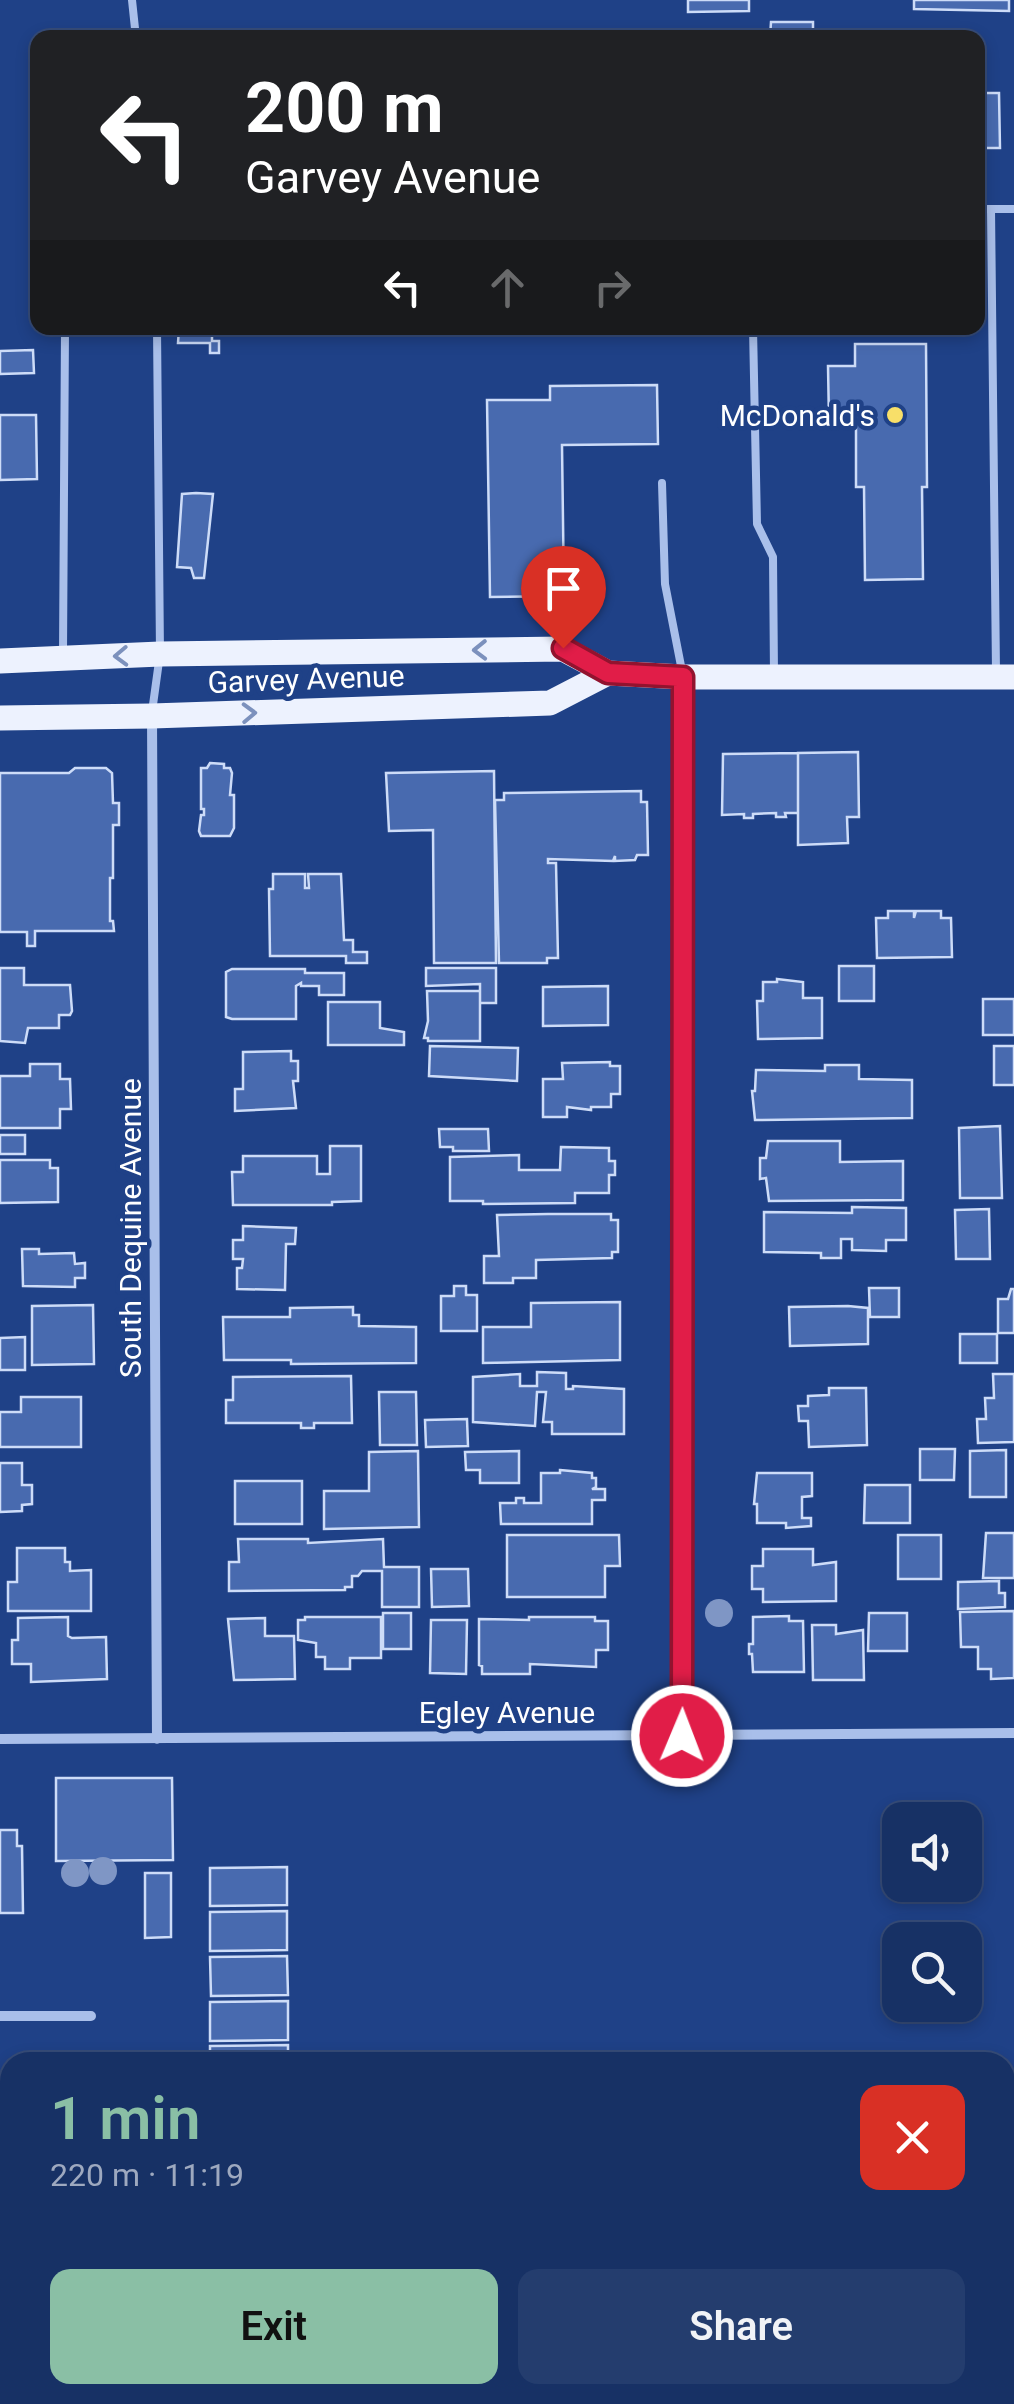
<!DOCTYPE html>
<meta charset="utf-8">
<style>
body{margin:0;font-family:Roboto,sans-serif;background:#243d6e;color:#f1f3f6;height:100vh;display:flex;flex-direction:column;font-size:38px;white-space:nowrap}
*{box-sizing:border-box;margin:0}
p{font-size:32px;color:#9ea9bf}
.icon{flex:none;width:55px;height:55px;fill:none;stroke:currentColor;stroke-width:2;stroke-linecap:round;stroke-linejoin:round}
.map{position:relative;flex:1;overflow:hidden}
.side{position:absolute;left:0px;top:2052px;width:1015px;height:352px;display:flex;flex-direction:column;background:#173165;border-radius:30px 30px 0 0;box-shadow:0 5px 15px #0003,0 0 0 2px #364c79}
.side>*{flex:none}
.guide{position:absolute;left:30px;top:30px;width:955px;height:305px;border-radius:20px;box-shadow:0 5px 15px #0003,0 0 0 2px #364c79;background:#202124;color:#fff;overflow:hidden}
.buttons{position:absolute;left:882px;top:1802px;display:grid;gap:20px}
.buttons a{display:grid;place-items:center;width:100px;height:100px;border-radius:20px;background:#173165;box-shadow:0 5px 15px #0003,0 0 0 2px #364c79;font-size:50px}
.pin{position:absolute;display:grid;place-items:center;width:85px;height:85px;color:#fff;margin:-102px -42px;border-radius:50% 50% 50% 0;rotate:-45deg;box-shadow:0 0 10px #0007}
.pin .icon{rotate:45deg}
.me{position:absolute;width:110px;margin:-55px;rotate:1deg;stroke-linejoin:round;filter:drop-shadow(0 0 8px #0008)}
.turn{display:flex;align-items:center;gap:35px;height:210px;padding:0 50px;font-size:45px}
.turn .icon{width:130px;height:130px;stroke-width:2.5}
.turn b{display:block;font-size:70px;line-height:85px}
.lanes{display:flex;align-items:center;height:95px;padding:0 50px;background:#0003;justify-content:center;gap:50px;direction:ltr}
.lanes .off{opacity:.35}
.round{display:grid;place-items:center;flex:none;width:105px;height:105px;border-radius:20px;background:#243d6e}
.headline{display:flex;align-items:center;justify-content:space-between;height:170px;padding:0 50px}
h1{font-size:60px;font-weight:600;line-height:75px;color:#8abfa5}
.action{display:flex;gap:20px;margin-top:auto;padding:20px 50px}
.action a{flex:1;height:115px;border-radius:20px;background:#8abfa5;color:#111;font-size:40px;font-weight:600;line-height:115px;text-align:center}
.action a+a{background:#243d6e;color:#f1f3f6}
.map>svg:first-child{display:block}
.building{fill:#486aaf;stroke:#cddcf8;stroke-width:2.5}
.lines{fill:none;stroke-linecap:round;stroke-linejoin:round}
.service{stroke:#a9bfea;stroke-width:8}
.minor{stroke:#a9bfea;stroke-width:10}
.primary{stroke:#edf2fe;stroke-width:25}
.tree{fill:#7f96c5}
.oneway{stroke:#7c91bd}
.route-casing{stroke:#92132f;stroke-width:25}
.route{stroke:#e11d48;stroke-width:18}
.poi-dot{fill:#f8df69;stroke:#1f4187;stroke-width:4}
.labels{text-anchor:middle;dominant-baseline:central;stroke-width:9;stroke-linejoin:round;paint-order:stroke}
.poi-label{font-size:30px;fill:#fff;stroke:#1f4187;text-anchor:end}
.street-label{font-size:30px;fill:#fff;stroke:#1f4187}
</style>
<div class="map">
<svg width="1014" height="2404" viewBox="0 0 1014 2404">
<rect width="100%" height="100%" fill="#1f4187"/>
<!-- building -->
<path class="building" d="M688,0H749V11L688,12Z
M914,0H1009V11L914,9Z
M771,22H813V38H770Z
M978,93H999L1000,148H978Z
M179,328H212V341H219V353H210V343H178Z
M855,344H926L927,487H922L923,579L865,580L864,487H856V421H829L828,366H855Z
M33,350L34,373L0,374V351Z
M657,385L658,444L562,445L564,596L490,597L487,400H550V386Z
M0,415H36L37,479L0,480Z
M196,493L213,494L204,578H194L191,568L177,567L182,494Z
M858,752L859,817H847L848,843L798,845V753Z
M798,753V813H785L786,817H776V813L753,814V818H744V814L722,815L723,754Z
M210,763L224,764V768H230L232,773L230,795H234V828L230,836H201L199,831L201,815H204V809H201V768H207Z
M75,768H106L112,773L113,803H119V825H113V878H110V921H113L114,931H35V946H27V932H0V773H69Z
M494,771L496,963H434L433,830L389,831L386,773Z
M641,791V802H647L648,855H637L635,860L615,861V856L613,861L548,859V863H556L558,958H547V963H499L495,800H504V793Z
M273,874H305V888H309L308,874H341L344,940H353V952H367V963H346V956H270L269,889H273Z
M888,911H914V918L916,911H941V918H951L952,957L877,958L876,918H888Z
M839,966H874V1001H839Z
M0,968H24V985H70L72,1011L70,1015H59V1028H28L25,1043L0,1041Z
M426,968H496V1003H480V984L426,986Z
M232,969H305V973H344V995H319V986H301V983L296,986V1019H232L226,1017V972Z
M777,979L803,982V998H822V1038L758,1039L757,1001H763V982H777Z
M608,986V1025L543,1026V987Z
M427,991H480V1041H428V1038H424L428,1021Z
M983,999H1014V1035H983Z
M328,1002H380V1028L404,1032V1045H328Z
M430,1046L518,1048L517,1081L429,1076Z
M994,1046H1014V1085H994Z
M291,1051V1061H298V1081H293L296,1108L235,1111V1089H243V1052Z
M610,1062V1066H620V1094H611V1107H591V1110L567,1107V1117H543V1079H563L562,1063Z
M30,1064H60V1079H70L71,1109H60V1128H0V1076H30Z
M825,1065H859V1079L912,1080V1118L755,1120L752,1091H755L756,1070L825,1071Z
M1000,1126L1002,1198H960L959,1128Z
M439,1129H488L489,1151H453V1147H440Z
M0,1135H25V1154H0Z
M768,1141H840V1162L903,1161V1200L769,1201L766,1178L760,1179V1158H766Z
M330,1146H361V1201L332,1202V1205H233L232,1172H243V1156H317V1174H330Z
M561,1147L609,1148V1161H615V1175H609V1193H575V1203L483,1204V1201H450V1157L519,1155V1170H560Z
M0,1160H50V1168H58V1202L0,1203Z
M852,1207L906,1208V1240H886V1251L852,1250V1239H841V1258H821V1253L764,1252V1212L852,1213Z
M989,1209L990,1259H956L955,1210Z
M548,1214H611V1220H618V1252H612V1258L536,1260V1278H513V1283H484V1256H499L497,1215Z
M243,1226L296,1228L295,1244H286L285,1290L237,1289V1268H242L243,1259H233V1240H243Z
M22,1249H39V1254L74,1253L75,1264L85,1263V1278H75V1287L23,1286Z
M454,1286H466V1295H477V1331H441V1296H454Z
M869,1288H899V1317H870Z
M1011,1289H1014V1333H998V1299H1008Z
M620,1302V1360L483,1363V1327H531V1303Z
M93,1305L94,1364L32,1365V1306Z
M848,1306L868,1308V1344L790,1346L789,1307Z
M353,1307V1315H359V1326L416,1327V1363L291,1364V1360H224L223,1317H290V1308Z
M960,1334H997V1363H960Z
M25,1337V1370H0V1338Z
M537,1372L566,1373V1389H573V1386L624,1389V1434H552V1422H543L546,1392H537L535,1426L473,1422V1377L520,1374V1386H537Z
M993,1374H1014V1442L978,1443L977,1419H986L985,1398H994Z
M351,1376L352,1423H314V1428H301V1423H226V1400H233V1377Z
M829,1388H866L867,1445L809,1447L808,1421H799L798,1406H808V1396L829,1395Z
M379,1392H416L417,1445H380Z
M21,1397H81V1447H0V1412H21Z
M467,1419L468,1446L426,1447L425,1420Z
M920,1449H955L954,1480H920Z
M1006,1450V1497H970V1451Z
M418,1451L419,1527L324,1529V1491H369V1452Z
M519,1451V1483H480V1470H466L465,1452Z
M0,1463H22V1485H32V1504L22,1505V1511L0,1512Z
M560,1470L592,1473V1478H596V1487L592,1489H605V1500H592V1524H501L500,1503H516V1498H524V1503H541V1473H560Z
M757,1473H812V1496L802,1497V1518H811V1526L786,1528V1523H757V1504H754Z
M235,1481H302V1524H235Z
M865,1485H910V1523H864Z
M986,1533H1014V1578H983Z
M507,1535H619L620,1566H605V1597H507Z
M898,1535H941V1579H898Z
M238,1539H308V1543L383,1539L384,1567H419V1607H382V1571H362L358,1576H352V1587H345V1590L229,1591V1562H239Z
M17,1548H65V1562H70V1571L91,1570V1611H8V1582H17Z
M763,1549H813V1565L836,1562V1601L763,1602V1589H752V1566H763Z
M431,1569H468L469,1606L432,1607Z
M999,1581V1593H1005V1607L958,1609V1582Z
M1014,1611V1678L991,1679V1669H978V1647H961L960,1612Z
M383,1613H411V1649H383Z
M869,1613H907V1651H868Z
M789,1616V1621H803L804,1672H753L752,1654H749V1644H753V1617Z
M68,1617V1636L72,1638L106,1637L107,1679L31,1682V1664H12V1640H18V1618Z
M305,1617H381V1658H350V1669H325V1657H316V1643L298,1640V1620H305Z
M529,1617H595V1621H608V1650H596V1667L530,1664V1674H482V1666L479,1665V1619L529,1620Z
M265,1618V1636H294L295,1679L234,1680L228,1619Z
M431,1620H467L466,1674L430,1673Z
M812,1625H836V1634L863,1630L864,1680H813Z
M56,1778H172L173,1860L56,1861Z
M0,1830H17V1846H22L23,1913H0Z
M287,1867V1905L210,1906V1868Z
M145,1873H171V1937L145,1938Z
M287,1911V1950L210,1951V1912Z
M287,1956L288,1995L211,1996L210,1957Z
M288,2001V2040L210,2041V2002Z
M288,2045V2062H210V2046Z
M1,2084H10V2204H0Z
M0,2238H10V2276H0Z
M0,2288H10V2322H0Z
M58,2395H136V2404H58Z
M543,2395H755L746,2404H543Z"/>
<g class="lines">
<!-- service -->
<path class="service" d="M132,0L136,38
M978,209H991L996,672
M991,209H1014
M753,328L757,524L773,557L774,675
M662,483L665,584L682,671
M63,654L65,328
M152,712L160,654L157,328
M517,2395V2404"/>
<!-- minor -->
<path class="minor" d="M152,716L157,1739
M682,1736L683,677
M0,1739L1014,1733
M0,2016H91"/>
<!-- primary -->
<path class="primary" d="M0,661L160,654L563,649L608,673L550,703L152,716L0,718
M608,673L683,677H1014"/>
</g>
<!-- trees -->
<g class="tree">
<circle cx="719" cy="1613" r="14"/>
<circle cx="103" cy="1871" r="14"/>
<circle cx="75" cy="1873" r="14"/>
</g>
<!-- one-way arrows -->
<defs><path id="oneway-chevron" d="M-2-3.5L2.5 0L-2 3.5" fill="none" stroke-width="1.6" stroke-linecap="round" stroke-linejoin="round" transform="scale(2.5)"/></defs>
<g class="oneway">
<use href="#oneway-chevron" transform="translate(480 650) rotate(179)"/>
<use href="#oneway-chevron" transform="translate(121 656) rotate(178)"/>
<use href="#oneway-chevron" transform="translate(249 713) rotate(-2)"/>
</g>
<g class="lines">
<!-- route casing -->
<g class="route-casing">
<path id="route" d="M563,648L608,673L683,677L682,1736"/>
</g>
<!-- route -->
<use href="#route" class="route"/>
</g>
<!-- markers -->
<circle class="poi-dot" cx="895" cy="415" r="10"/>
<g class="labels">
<!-- poi labels -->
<g class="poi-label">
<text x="875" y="415">McDonald's</text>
</g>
<!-- street labels -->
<g class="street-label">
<text transform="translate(306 679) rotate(-2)">Garvey Avenue</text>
<text transform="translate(130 1228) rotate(-90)">South Dequine Avenue</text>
<text x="507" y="1712">Egley Avenue</text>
</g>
</g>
</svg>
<div class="buttons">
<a><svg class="icon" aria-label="sound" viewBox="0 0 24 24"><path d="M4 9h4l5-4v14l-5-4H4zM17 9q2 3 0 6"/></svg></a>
<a><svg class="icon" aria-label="search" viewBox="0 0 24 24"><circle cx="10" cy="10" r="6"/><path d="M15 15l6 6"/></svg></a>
</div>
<div class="pin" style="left:563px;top:648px;background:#d93025"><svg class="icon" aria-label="arrive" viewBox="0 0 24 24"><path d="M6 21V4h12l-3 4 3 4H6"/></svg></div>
<svg class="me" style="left:682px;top:1736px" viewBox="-20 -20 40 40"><circle r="17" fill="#e11d48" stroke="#fff" stroke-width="3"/><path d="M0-11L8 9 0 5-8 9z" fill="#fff"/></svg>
<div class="guide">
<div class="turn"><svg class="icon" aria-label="left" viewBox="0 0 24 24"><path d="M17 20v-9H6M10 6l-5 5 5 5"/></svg><div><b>200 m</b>Garvey Avenue</div></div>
<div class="lanes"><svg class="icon" aria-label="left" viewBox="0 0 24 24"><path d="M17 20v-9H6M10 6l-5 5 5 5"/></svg><svg class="icon off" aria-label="ahead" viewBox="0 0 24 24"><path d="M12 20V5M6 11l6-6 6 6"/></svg><svg class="icon off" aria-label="right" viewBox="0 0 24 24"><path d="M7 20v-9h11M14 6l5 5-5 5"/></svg></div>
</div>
<section class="side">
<div class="headline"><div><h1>1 min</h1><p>220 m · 11:19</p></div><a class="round" style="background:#d93025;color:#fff"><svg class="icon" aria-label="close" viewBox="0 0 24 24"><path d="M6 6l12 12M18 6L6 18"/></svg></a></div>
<div class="action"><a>Exit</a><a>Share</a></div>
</section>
</div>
